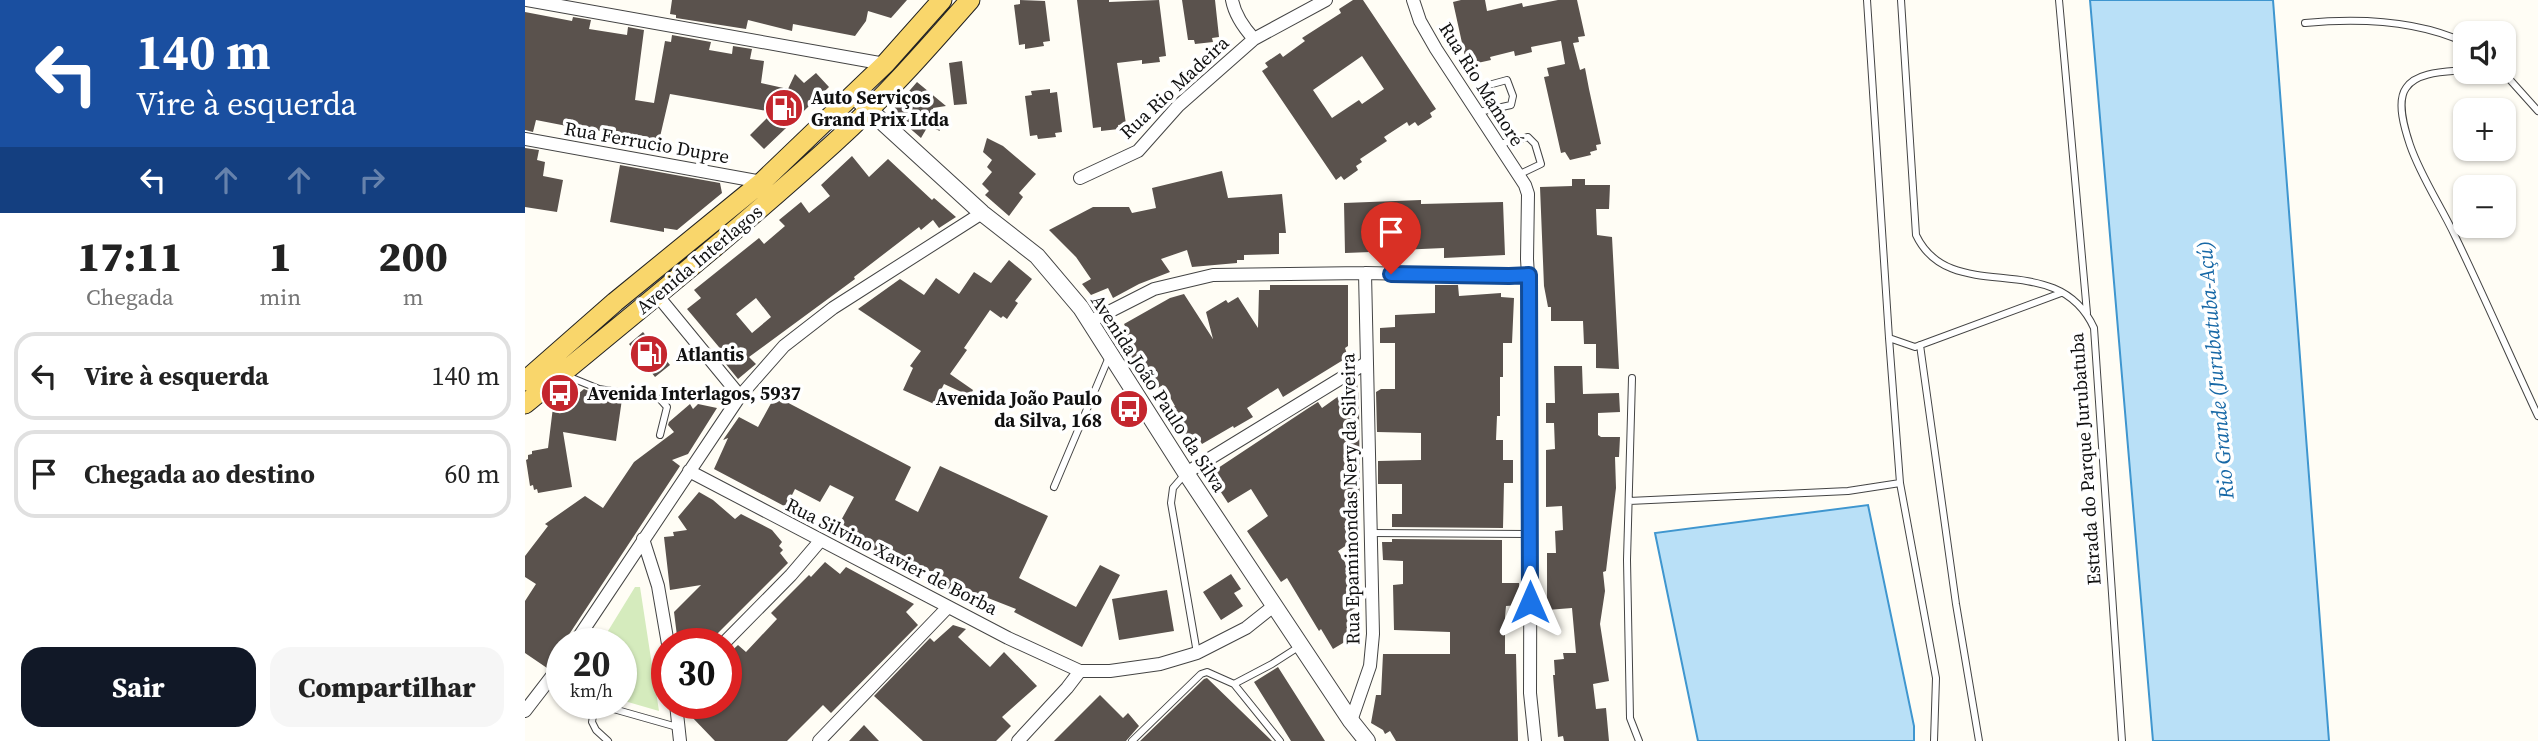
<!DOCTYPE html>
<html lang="pt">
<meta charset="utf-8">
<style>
body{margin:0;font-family:"Source Serif 4",serif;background:#f6f6f6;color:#222;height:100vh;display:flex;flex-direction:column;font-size:26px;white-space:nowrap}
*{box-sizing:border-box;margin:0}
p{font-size:23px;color:#767676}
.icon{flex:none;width:38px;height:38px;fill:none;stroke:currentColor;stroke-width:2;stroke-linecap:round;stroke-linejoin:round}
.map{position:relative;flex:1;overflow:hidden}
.details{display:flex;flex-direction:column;background:#fff;width:525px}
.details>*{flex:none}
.hud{background:#1a4fa0;color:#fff;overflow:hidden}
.fabs{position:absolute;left:1928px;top:21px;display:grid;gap:14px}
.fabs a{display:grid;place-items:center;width:63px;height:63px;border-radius:14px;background:#fff;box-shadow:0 2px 5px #0004;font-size:35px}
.speed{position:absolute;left:21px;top:628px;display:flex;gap:14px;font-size:35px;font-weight:700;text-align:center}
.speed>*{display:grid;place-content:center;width:91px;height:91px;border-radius:50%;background:#fff;box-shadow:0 2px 5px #0004;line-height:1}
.speed small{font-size:18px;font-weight:400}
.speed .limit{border:10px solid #d22;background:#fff;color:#111}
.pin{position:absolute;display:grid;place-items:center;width:60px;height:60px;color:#fff;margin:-72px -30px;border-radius:50% 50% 50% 0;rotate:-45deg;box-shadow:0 0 7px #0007}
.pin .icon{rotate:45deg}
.me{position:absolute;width:77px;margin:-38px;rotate:0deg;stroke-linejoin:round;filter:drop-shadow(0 0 5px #0008)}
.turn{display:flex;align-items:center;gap:24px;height:147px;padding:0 21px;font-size:32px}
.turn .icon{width:91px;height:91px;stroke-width:2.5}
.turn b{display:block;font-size:49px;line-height:60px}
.lanes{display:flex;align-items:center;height:66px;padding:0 21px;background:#0003;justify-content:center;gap:35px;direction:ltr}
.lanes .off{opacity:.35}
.eta{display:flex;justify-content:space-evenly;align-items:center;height:119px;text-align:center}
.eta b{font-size:42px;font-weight:800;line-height:49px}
.cta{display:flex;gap:14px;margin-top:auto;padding:14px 21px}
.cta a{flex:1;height:80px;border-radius:21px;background:#111827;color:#fff;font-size:28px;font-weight:800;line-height:80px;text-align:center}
.cta a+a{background:#f6f6f6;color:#222}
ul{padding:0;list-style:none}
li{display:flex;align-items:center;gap:21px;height:88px;margin:0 14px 10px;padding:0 7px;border:4px solid #e0e0e0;border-radius:21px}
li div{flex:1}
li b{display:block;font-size:26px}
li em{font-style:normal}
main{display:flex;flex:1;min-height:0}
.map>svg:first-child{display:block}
.green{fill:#d5ebbd}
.water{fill:#b9e0f7;stroke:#3f96cf;stroke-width:2}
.building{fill:#5a524d;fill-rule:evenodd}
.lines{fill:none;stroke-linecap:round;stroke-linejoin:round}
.service-casing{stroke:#444;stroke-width:8}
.minor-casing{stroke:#444;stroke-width:14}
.tertiary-casing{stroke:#444;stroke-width:18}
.primary-casing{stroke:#222;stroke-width:21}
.service{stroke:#fff;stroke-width:6}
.minor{stroke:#fff;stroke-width:12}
.tertiary{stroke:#fff;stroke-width:16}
.primary{stroke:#f9d66b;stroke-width:19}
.route-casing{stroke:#114b97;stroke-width:18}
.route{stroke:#1a73e8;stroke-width:12}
.labels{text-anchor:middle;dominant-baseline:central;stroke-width:7;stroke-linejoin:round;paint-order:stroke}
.street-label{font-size:19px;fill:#111;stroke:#fff}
.poi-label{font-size:19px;font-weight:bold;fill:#111;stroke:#fff;text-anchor:start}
.water-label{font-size:21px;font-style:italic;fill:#1768a6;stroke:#fff}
</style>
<main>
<section class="details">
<div class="hud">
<div class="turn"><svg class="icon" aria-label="left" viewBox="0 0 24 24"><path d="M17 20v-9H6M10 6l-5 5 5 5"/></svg><div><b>140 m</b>Vire à esquerda</div></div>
<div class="lanes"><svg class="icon" aria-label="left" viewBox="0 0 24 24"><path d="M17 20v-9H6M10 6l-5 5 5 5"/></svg><svg class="icon off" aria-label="ahead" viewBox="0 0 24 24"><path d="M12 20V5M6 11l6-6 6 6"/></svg><svg class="icon off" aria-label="ahead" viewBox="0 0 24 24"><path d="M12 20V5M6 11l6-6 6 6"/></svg><svg class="icon off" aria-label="right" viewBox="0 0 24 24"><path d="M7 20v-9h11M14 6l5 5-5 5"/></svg></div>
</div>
<div class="eta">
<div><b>17:11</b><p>Chegada</p></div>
<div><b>1</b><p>min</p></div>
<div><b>200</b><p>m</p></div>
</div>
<ul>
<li><svg class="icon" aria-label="left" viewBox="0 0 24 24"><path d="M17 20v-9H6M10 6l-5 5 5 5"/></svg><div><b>Vire à esquerda</b></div><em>140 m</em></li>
<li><svg class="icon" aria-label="arrive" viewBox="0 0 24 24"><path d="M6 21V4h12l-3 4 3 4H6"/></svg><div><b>Chegada ao destino</b></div><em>60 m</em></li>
</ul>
<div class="cta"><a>Sair</a><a>Compartilhar</a></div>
</section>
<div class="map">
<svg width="2013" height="741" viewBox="0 0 2013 741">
<rect width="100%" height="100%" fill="#fffdf5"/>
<!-- green -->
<path class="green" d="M110,587H115L134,711L96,700V644H75Z"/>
<!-- water -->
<path class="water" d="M1565,0H1748L1804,741H1628Z
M1343,505L1389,726V741H1173L1130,533Z"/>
<!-- building -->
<path class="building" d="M147,0H382L366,18L343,11L341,21L330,36L268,24L267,31L223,20L221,29L151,18V15L145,14Z
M495,0L520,1L525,41L518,42L519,46L500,49V44L494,45L489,5L495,4Z
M552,0H584V2L634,0L641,56L634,57L635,62L617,64V60L592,63L601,124L593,125L594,129L576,131V127L568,128Z
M657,0H690L694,37L687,38L688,42L670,44L669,40H663Z
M828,0H838L911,109L905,113L907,117L893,126L890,122L884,126L882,122L859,137L862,141L835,159L837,162L831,166L833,170L819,180L816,176L811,180L737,71L743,67L740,63L755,53L758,57L780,41L777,38L816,13L814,9ZM837,56L859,89L837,104L834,100L807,118L788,90Z
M936,0H960L962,11L997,3L998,7L1033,0H1052L1060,36L1053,37L1054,42L1048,43L1055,70L1060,68L1064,89L1076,144L1071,145L1072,150L1065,152L1066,155L1045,160L1040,152L1036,153L1019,77L1024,76L1022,68L1040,64L1036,41L1006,47L1007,52L990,56L989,51L965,57L966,60L948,64L947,60L941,61L928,2Z
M0,12L47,21L48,17L66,20L64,29L102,35L103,27L119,30L110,100L129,103L140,41L146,42L147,35L186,42L184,50L207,54L208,46L227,49L225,59L239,61L236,83L263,89L270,74L279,83L291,73L304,87L239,149L225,135L248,112L145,94L134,141L64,129L62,139L45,136L47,127L11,120L8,132L0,130Z
M437,61L442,104L429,105L424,63Z
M392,82L421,106L408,108L415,131L403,126L396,138L366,112Z
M525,89V93L532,92L537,132L530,133L531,137L513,139L512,135L505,136L500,96L507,95L506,91Z
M462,138L478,146L511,174L494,193L498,197L484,216L460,195L464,191L457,184L467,172L462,167L467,160L458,152Z
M0,148L14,150L12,160L20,162L18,176L38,180L32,212L0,207Z
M327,156L344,177L363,159L407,200L409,198L431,217L414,228L408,220L396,230L394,227L329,277L330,279L224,357L231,364L213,379L200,363L204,359L162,309L176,298L169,290L234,238L239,244L260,226L254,220L276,202L284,213L305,196L296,185ZM231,298L246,317L227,333L211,314Z
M95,165L195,183L197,193L152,230L139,228V232L85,222Z
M697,171L703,198L757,194L761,233H754V254L719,255V260H712V263L667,267L662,250L636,259L645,272L614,284L588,298L583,288L566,295L557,284L566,279L551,257L524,230L568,207H604L607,213L631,208L627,188Z
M1047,179H1060V185H1085L1084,209H1071L1072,235L1087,237L1094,369L1071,368V344H1059L1058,321H1026V307H1023L1019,286L1015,187L1047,186Z
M896,200V204L978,202L980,255L919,258V248L874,250L873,226L845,227L846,252L820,253L819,203Z
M484,260L507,279L490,301L493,303L482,319L478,316L476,318L465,310L439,348L442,350L425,374L448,390L445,396L419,384L409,404L378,390L388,368L385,366L396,351L333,309L375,279L399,295L411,278L434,294L449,272L466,283Z
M745,285H823V346L820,348L823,357L758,397L753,388L722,408L728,417L709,428L708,426L677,444L671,434L661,440L640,411L650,406L638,385L628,391L594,337L603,332L599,324L645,298L659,294L688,339L681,312L701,300L703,303L713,297L733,328L734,290H745Z
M910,285H933L934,296L976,293V297L989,298L987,343H978V377H975V416H972L971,440H978V460H988V483H979L978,528L867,527V514H877V484H853V461L896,460V433L852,432L851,392L856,389H870V343H855V328L870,327V315L910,313Z
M118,332L145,365L130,377L104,344Z
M1029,366H1057L1058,394L1094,393L1095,412L1073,413V435L1076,437H1095L1094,457H1090L1091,488L1081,571L1078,572L1080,591L1075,624L1084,681L1068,684L1071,709L1081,708L1084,741H1039L1038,736L1033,737L1028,675H1030L1029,660L1039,659L1038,653H1051L1047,608L1022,610V553H1031L1030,531L1038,530L1037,506L1021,507V450L1030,449L1029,423H1021V403H1030Z
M832,383L834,400L835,536L813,551L834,585V606L827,610L828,637L808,649L796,629L794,631L762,578L756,582L722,531L743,516L726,489L703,503L684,474L782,409L793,402L797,408Z
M59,389L73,395L97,399L91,441L38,432L47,487L13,493L12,489L9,490L8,485L5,486L1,460L3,459V455L7,454V451L23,448L29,399H32L35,414V409L41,410L42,403Z
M250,396L386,467L370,500L393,512L415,466L523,516L494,578L551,607L575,565L595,575L557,647L489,612L491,609L440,589L436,597L410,584L415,576L364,551L360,558L321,538L324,534L314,524L329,497L305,485L295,502L270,489L261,507L189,469L203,438L198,440L214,417L233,427Z
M165,404L168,409L173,404L192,408L163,454L147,460L155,466L22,668L0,653V601L11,584L0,577V556L23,526L20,524L60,496L78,508L109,462L149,432L143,425L144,422Z
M174,492L188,500L210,519L216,514L247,530L257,542L254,546L258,550L255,553L263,563L182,644H153L149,612L176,585L145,590L139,537L149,536L148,532L162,530L153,517Z
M867,539L977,540V583H994L995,605L981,606L980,617V654H991L993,741H871L865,731L860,734L858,730L846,723L851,695H856L858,654H925V632L869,630L868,585L878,584V561L858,560L857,542H867Z
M300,562L315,574L321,567L389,604L381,612L393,625L306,713L298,705L262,741H190L165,715L178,704H201V656L213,645L221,652L252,619L246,613L284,575L286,577Z
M706,574L716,589L709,593L718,606L696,620L678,592Z
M642,590L649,631L594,640L587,599Z
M428,625L441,629L433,637L465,667L479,652L512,686L477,717L486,726L471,741H398L349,696L405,638L409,642Z
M753,667L800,741H766L729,682Z
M682,678L747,741H615L679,679Z
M575,695L598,718L603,713L614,726L601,741H529Z
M339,725L354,741H324Z"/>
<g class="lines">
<!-- service casing -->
<g class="service-casing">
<path id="service" d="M1342,0L1364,338L1390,347L1536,293
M1376,0L1391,235C1426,309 1531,245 1569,328L1597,741
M1534,0L1562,313
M1780,23C1833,18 1892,20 1941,43
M1941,70C1923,72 1892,71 1881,88C1871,102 1880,130 1885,145C1896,177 1916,206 1930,236C1959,296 1985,356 2013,416
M1978,72L2013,111
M954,112L986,105L988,96L982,80L960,86
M975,144L1003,137L1010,144L1016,164L993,175
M1364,338L1375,483L1411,678L1409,741
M1395,345L1431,604L1454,741
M42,376L74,389L135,399L142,407L135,435
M1107,378L1102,560L1105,718L1114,741
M661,473L648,488L646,503L672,653
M529,487L584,357
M1104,501L1323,491L1375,483
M847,533L1006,534
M709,684L755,741
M83,741L71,730L67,722C68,711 74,708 85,708L152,727
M607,741L676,674L682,672L709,684L747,664L775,646"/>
</g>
<!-- minor casing -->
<g class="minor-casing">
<path id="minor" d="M2,0L360,64
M707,0C710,16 719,28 729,39
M888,0L895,21L911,49L1000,185L1003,194L1002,259L1006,324L1005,693L1010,741
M0,139L237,182
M555,178L613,151L653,106L729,39L801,0
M132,295L215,396
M564,322L629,289L688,275L840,273L984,276L1004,275
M164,471L483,638L555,671H585L635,664L672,653L721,628L750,605
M661,473L841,363
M118,539L133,586L143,644
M49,644L215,396L259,346L308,308L457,213
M198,644L266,575L295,541
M151,704L155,741
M0,711L37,663
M826,721L845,666L848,634L840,273
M294,741L423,607
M493,741L542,688L555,671"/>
</g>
<!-- tertiary casing -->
<g class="tertiary-casing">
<path id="tertiary" d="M328,95L457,213L512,256L556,308L661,473L826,721L842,741"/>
</g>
<!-- primary casing -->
<g class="primary-casing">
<path id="primary" d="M0,381L90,302L237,182L360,64L417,0
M0,404C104,318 210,233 309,143C358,99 402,49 445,0"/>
</g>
<!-- service -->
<use href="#service" class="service"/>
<!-- minor -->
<use href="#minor" class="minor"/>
<!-- tertiary -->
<use href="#tertiary" class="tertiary"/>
<!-- primary -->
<use href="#primary" class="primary"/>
</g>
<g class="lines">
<!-- route casing -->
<g class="route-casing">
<path id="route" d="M866,274L984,276L1004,275L1005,602"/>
</g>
<!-- route -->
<use href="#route" class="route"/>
</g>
<!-- icons -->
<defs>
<g id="fuel-disc" transform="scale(2.0125)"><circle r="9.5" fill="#c4262e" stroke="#fff"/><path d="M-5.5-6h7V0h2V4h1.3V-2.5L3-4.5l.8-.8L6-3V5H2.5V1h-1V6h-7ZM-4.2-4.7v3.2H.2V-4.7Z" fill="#fff"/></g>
<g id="bus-disc" transform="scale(2.0125)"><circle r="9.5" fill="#c4262e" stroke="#fff"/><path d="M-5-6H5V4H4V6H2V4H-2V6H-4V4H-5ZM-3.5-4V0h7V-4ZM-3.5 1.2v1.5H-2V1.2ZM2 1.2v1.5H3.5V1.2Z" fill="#fff"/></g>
</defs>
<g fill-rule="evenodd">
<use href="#fuel-disc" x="259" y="108"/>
<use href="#fuel-disc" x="124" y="354"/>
<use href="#bus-disc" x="35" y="393"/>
<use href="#bus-disc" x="604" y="409"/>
</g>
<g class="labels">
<!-- street labels -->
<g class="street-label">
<text transform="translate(957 84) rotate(58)">Rua Rio Mamoré</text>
<text transform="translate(649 87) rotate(-43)">Rua Rio Madeira</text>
<text transform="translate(122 142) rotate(10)">Rua Ferrucio Dupre</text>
<text transform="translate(174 259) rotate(-40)">Avenida Interlagos</text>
<text transform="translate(634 393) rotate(57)">Avenida João Paulo da Silva</text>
<text transform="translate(1560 459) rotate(-94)">Estrada do Parque Jurubatuba</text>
<text transform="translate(825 499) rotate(-91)">Rua Epaminondas Nery da Silveira</text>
<text transform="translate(367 556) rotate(27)">Rua Silvino Xavier de Borba</text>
</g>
<!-- poi labels -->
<g class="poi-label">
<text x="286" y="97">Auto Serviços<tspan x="286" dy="22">Grand Prix Ltda</tspan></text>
<text x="151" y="354">Atlantis</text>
<text x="62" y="393">Avenida Interlagos, 5937</text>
<text x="577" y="398" text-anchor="end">Avenida João Paulo<tspan x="577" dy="22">da Silva, 168</tspan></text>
</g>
<!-- water labels -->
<g class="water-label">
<text transform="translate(1690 370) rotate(-95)">Rio Grande (Jurubatuba-Açú)</text>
</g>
</g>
</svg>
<div class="fabs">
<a><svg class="icon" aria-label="sound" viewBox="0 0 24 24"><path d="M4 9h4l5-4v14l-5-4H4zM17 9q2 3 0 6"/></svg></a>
<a>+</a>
<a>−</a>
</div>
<div class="speed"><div>20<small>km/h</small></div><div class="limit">30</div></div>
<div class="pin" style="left:866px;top:274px;background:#d93025"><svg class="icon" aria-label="arrive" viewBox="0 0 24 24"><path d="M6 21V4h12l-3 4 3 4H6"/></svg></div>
<svg class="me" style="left:1005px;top:602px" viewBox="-20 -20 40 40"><path d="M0-17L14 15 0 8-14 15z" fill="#1a73e8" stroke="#fff" stroke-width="4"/></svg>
</div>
</main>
